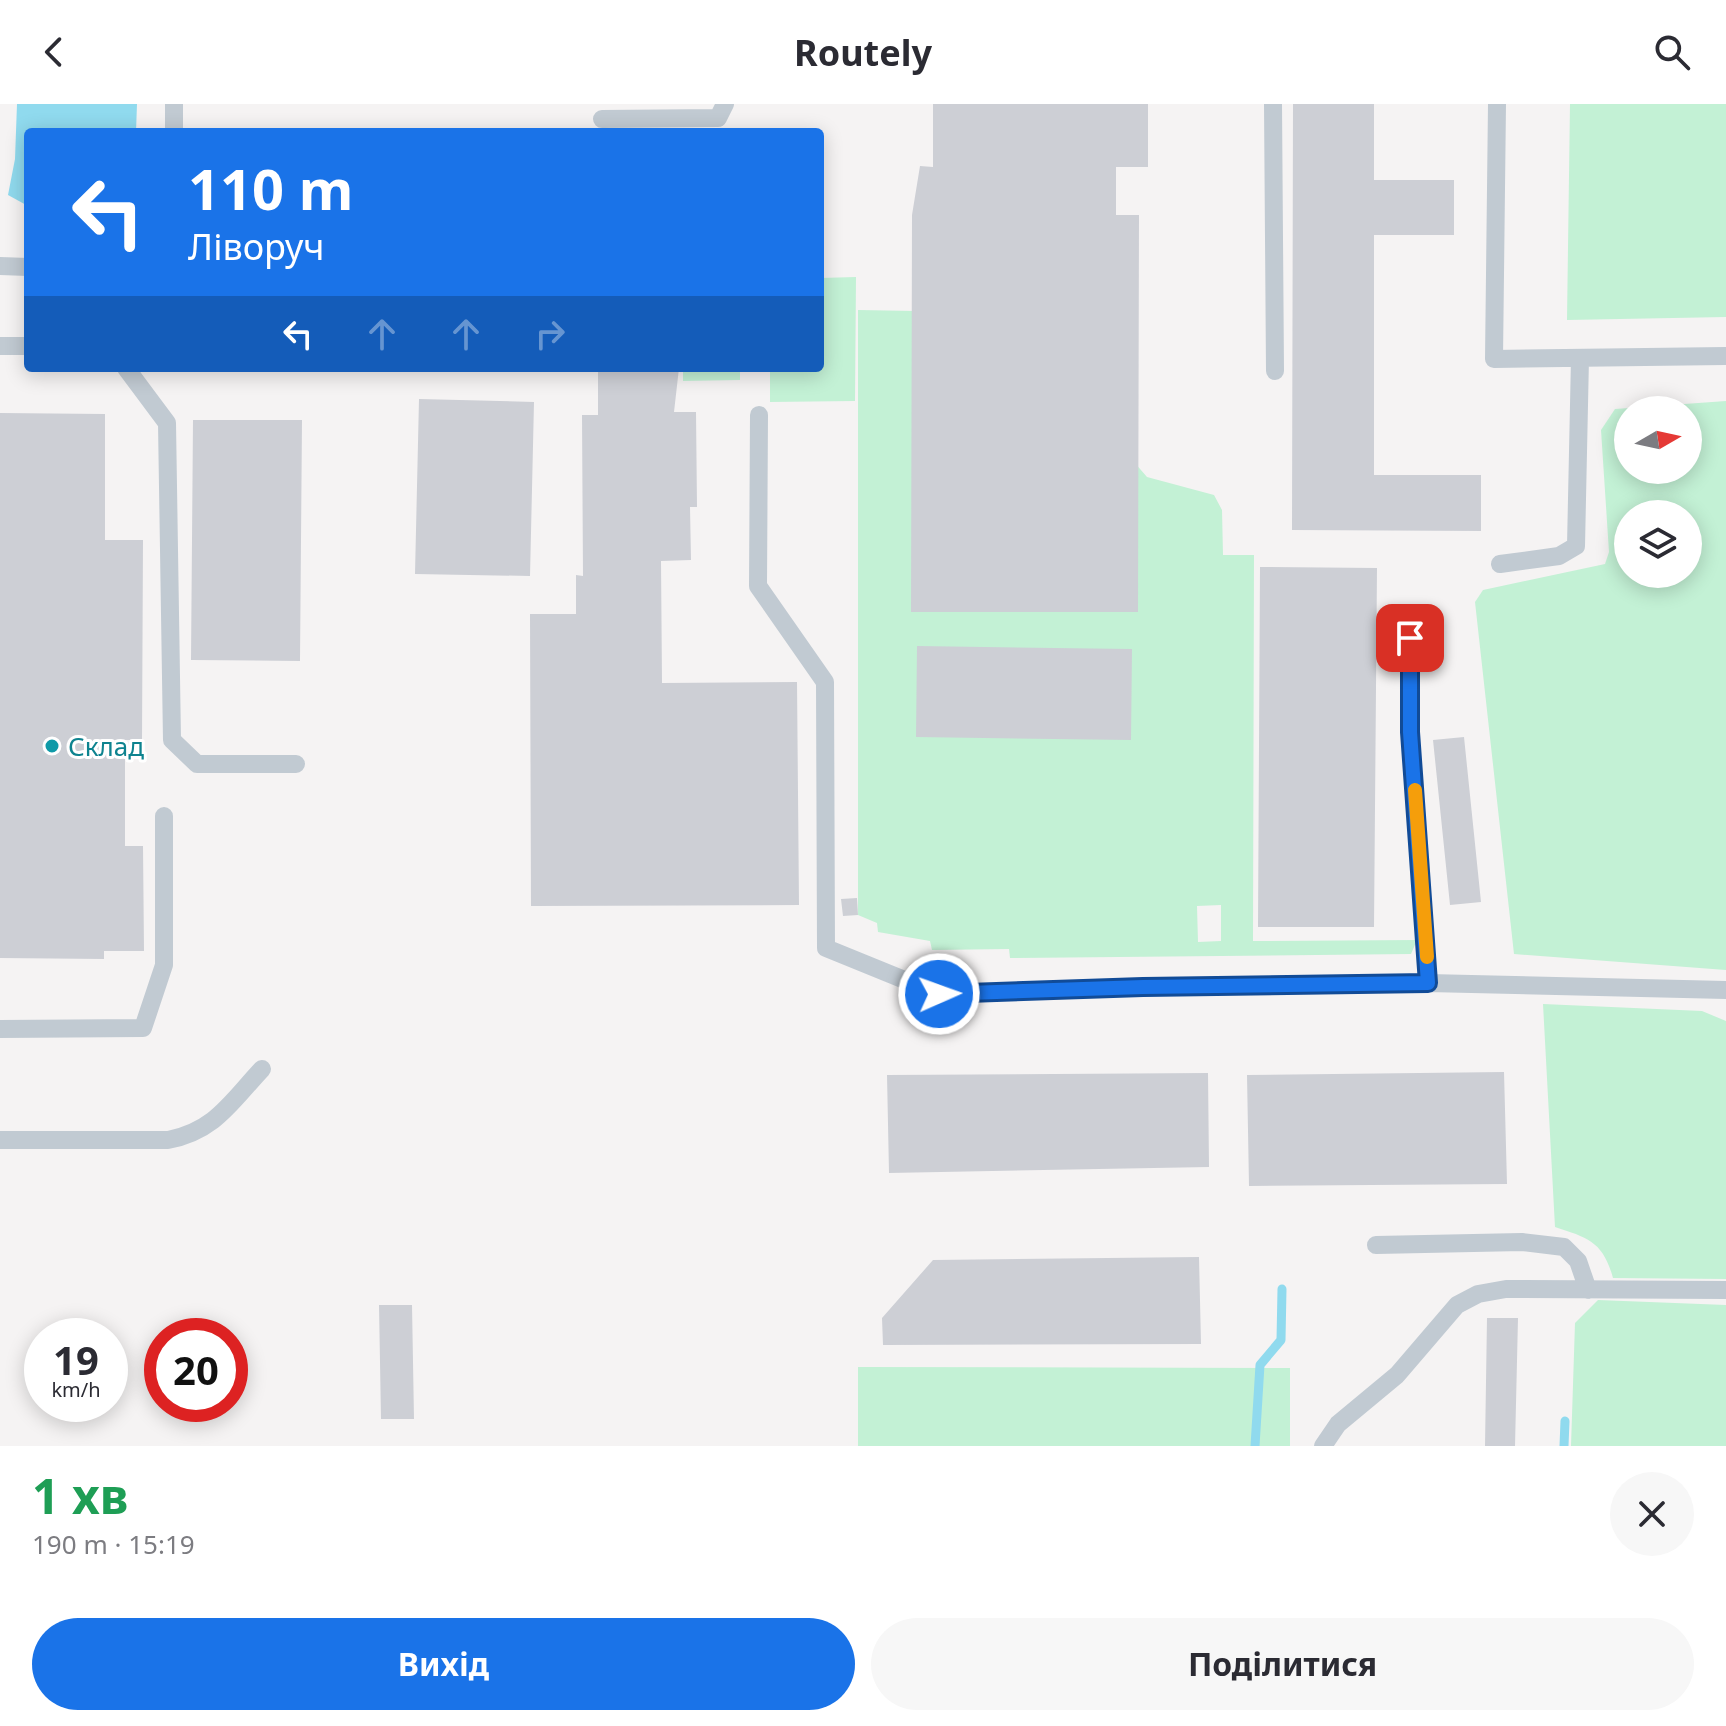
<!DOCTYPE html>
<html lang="uk">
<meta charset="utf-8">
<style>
body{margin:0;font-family:"Noto Sans",sans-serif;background:#f7f7f7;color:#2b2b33;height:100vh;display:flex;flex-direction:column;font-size:30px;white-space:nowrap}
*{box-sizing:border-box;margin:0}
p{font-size:26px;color:#7c7c81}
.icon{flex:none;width:44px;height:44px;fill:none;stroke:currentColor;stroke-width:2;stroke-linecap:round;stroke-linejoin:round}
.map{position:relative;height:1342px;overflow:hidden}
.side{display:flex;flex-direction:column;background:#fff;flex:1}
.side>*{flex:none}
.hud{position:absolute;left:24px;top:24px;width:800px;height:244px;border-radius:8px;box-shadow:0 4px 20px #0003;background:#1a73e8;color:#fff;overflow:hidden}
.needle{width:52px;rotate:81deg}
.tools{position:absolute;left:1614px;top:292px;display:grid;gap:16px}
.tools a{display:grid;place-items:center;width:88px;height:88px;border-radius:50%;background:#fff;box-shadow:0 4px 20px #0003;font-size:40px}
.speed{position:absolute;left:24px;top:1214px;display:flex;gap:16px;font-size:40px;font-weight:700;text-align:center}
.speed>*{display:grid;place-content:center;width:104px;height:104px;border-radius:50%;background:#fff;box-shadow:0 4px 20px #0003;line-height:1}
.speed small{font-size:20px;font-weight:400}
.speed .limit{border:12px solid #d22;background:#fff;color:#111}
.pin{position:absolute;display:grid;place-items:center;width:68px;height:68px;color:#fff;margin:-34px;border-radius:16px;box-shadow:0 4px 12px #0006}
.me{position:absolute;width:88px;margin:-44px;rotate:88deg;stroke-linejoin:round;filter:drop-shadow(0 0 6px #0008)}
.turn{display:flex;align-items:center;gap:28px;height:168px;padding:0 32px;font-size:36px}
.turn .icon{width:104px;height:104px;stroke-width:2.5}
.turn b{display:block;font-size:56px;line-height:68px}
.lanes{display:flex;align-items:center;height:76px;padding:0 32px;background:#0003;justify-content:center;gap:40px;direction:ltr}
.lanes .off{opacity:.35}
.round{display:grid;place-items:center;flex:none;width:84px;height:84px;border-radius:42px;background:#f7f7f7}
.head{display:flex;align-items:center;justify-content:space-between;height:136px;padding:0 32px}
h1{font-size:48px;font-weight:700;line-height:60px;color:#1e9e55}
.button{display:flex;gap:16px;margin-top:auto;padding:16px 32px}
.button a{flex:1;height:92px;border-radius:48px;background:#1a73e8;color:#fff;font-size:32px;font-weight:700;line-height:92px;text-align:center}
.button a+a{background:#f7f7f7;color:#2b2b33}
header{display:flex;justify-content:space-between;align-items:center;height:104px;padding:0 32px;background:#fff;font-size:36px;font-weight:700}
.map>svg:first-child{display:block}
.green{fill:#c3f1d5;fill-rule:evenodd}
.water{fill:#90daee}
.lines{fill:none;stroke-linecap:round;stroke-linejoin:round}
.stream{stroke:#90daee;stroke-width:9}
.building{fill:#cdcfd5}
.service{stroke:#c1cad2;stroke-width:18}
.route-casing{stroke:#114b97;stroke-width:20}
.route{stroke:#1a73e8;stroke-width:14}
.slow{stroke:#f59e0b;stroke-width:14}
.culture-dot{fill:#0f9aa8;stroke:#fff;stroke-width:3}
.labels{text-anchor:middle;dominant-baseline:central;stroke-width:6;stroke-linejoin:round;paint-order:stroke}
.culture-label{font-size:26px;fill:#0d838f;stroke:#fff;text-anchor:start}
</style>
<header><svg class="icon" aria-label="back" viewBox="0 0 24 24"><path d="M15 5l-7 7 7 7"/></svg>Routely<svg class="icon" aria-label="search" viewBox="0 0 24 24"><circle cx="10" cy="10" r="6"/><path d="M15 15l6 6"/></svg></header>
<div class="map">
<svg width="1726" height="1342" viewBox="0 0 1726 1342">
<rect width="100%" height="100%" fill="#f5f3f3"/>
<!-- green -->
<path class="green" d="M1570,0H1726V213L1567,216Z
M856,173L855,297L770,298V264H820V174Z
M858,206L915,207L1134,358L1147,373L1214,391L1222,406L1223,451H1254L1253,837L1417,836L1411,850L1010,854L1009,845L932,846L930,837L878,828L877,819L858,811ZM1221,801V837L1198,838L1197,802Z
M683,264H740V276L683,277Z
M1726,297V866L1514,850L1475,498L1483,486L1605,460L1609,448L1601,326L1615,305ZM1628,306H1688V366H1628ZM1628,410H1688V470H1628Z
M1543,900L1702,907L1726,917V1175L1613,1174C1603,1138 1589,1134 1555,1123Z
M1598,1196L1726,1201V1342H1571L1575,1219Z
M858,1263L1290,1264V1342H858Z"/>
<!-- water -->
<path class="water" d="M17,0H137L136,28H28V102L8,91L15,55Z"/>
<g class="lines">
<!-- stream -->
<path class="stream" d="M1255,1342L1260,1261L1281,1236L1282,1185
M1564,1342L1565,1317"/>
</g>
<!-- building -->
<path class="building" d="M933,0H1148V63H1116V111H1139L1138,508H911L912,111L920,62L933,63Z
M1293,0H1374V76H1454V131H1374V371H1481V427L1292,426Z
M598,264H679L674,308H696L697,403H690L691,456L661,457L662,579L797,578L799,801L531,802L530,510H576V471L583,472L582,311H598Z
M419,295L534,298L530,472L415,470Z
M0,309L105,310V436H143L142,636H125V742H143L144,847H104V855L0,854Z
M193,316H302L300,557L191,556Z
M1260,463L1377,464L1374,823H1258Z
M917,542L1132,545L1131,636L916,633Z
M1464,633L1481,798L1450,801L1433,636Z
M857,794L858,811L843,812L841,795Z
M1504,968L1507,1080L1249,1082L1247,971Z
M1208,969L1209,1063L889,1069L887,971Z
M1199,1153L1201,1240L883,1241L882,1214L933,1156Z
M379,1201H412L414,1315H381Z
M1487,1214H1518L1515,1342H1485Z"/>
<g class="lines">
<!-- service -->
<path class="service" d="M174,0V28
M1273,0L1275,267
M1497,0L1494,255L1726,252
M602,15L718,14L725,0
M0,162L28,163
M0,242H28
M126,264L167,319L172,636L197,660H296
M759,311L758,482L825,578L826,844L939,890L1143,883L1428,879L1726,886
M1500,460L1559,452L1576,442L1580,254
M1410,534V628L1428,879
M0,925L143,924L164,861V712
M0,1036H168C215,1027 231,998 262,965
M1376,1141L1522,1138L1564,1143L1578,1157L1588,1186
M1323,1342L1338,1320L1397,1271L1457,1201L1478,1190L1506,1185L1726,1186"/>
</g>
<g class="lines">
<!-- route casing -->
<g class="route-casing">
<path id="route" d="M939,890L1143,883L1428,879L1410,628V534"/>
</g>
<!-- route -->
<use href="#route" class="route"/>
<!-- slow -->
<path class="slow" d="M1415,686L1427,853"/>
</g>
<!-- markers -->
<circle class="culture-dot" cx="52" cy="642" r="8"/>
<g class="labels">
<!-- culture labels -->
<g class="culture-label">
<text x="68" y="642">Склад</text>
</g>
</g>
</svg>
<div class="tools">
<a><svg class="needle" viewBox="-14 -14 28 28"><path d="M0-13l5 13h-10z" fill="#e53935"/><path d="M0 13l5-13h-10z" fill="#7c7c81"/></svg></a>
<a><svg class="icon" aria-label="layers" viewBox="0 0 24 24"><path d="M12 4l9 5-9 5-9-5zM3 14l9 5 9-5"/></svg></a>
</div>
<div class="speed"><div>19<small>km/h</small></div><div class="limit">20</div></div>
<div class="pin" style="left:1410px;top:534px;background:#d93025"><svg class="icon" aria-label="arrive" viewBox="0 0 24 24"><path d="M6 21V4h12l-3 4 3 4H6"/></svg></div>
<svg class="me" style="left:939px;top:890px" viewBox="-20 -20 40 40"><circle r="17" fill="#1a73e8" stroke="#fff" stroke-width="3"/><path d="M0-11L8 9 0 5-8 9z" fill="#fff"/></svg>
<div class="hud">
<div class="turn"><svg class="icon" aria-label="left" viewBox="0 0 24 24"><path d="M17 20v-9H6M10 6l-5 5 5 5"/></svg><div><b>110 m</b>Ліворуч</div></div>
<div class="lanes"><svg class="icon" aria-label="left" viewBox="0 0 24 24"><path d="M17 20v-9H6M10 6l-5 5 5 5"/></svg><svg class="icon off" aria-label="ahead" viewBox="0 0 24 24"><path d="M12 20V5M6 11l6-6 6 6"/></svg><svg class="icon off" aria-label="ahead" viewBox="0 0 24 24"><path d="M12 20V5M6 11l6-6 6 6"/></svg><svg class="icon off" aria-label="right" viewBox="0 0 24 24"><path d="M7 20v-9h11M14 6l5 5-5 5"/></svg></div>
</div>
</div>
<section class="side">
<div class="head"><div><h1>1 хв</h1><p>190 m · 15:19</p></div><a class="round"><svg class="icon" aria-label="close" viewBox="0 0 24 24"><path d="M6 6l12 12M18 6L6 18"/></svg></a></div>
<div class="button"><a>Вихід</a><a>Поділитися</a></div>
</section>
